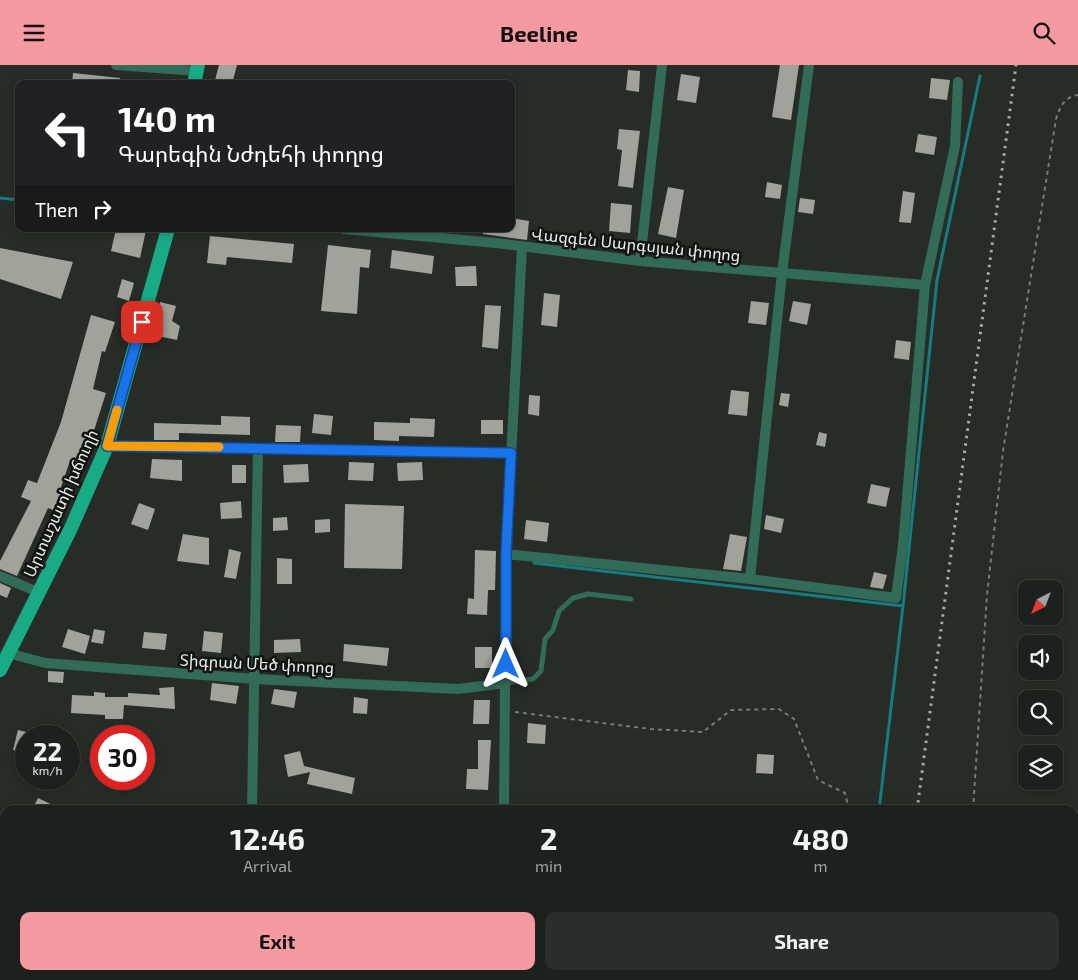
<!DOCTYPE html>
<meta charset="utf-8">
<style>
body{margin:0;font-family:"Exo 2","Noto Sans Armenian",sans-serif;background:#2a2e2a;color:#f1f3f6;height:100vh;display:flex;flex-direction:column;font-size:19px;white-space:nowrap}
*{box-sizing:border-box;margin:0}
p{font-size:16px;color:#a0a3a4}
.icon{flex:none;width:28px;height:28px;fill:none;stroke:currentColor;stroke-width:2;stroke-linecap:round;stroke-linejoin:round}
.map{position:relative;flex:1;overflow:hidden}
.panel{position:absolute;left:0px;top:740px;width:1079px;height:175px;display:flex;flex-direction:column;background:#1d211d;border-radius:15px 15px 0 0;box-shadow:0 2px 8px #0003,0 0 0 1px #3b3e3b}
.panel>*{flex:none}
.guide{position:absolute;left:15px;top:15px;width:500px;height:152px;border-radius:10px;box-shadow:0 2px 8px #0003,0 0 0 1px #3b3e3b;background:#202124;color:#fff;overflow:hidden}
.needle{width:32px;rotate:222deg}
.fabs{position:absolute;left:1018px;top:515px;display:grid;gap:10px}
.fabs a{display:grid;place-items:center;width:45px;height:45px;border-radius:10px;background:#1d211d;box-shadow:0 2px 8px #0003,0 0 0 1px #3b3e3b;font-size:25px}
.speed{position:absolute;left:15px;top:660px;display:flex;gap:10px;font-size:25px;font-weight:700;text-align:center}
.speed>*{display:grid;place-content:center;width:65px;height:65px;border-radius:50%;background:#1d211d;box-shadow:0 2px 8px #0003,0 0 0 1px #3b3e3b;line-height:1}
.speed small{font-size:12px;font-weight:400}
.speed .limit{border:8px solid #d22;background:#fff;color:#111}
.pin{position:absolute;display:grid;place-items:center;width:42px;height:42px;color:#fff;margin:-21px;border-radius:10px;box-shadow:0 2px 8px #0006}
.me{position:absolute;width:55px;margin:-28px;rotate:0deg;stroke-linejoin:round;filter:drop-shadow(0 0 4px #0008)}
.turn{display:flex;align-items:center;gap:18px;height:105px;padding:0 20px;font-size:22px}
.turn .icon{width:65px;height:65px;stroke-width:2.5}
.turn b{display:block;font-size:35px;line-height:42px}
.then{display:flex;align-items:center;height:48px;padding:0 20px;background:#0003;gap:10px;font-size:19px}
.eta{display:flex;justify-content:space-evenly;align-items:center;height:85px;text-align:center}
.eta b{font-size:30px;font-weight:700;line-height:35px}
.button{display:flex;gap:10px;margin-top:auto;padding:10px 20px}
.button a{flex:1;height:58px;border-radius:10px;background:#f49aa0;color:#111;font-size:20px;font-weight:700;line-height:58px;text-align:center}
.button a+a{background:#2a2e2a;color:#f1f3f6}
header{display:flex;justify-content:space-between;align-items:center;height:65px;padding:0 20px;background:#f49aa0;color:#111;font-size:22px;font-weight:700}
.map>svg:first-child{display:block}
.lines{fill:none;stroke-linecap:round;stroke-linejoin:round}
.stream{stroke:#147e7f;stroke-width:3}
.building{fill:#a1a39b}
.path{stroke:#787c78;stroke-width:2;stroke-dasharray:4 4;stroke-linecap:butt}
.service{stroke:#336b59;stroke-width:5}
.minor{stroke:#336b59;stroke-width:10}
.primary{stroke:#19aa86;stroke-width:14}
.trunk{stroke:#30b490;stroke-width:14}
.rail{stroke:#a7aba7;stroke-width:3;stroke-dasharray:2.5 5;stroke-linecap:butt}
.route-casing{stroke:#114b97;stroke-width:12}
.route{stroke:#1a73e8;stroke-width:9}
.slow{stroke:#f59e0b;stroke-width:9}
.labels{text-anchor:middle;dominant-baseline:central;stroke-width:5;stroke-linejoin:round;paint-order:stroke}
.street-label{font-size:16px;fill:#eaeeea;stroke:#111411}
</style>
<header><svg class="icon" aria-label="menu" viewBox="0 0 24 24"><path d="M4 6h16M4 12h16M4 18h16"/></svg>Beeline<svg class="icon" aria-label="search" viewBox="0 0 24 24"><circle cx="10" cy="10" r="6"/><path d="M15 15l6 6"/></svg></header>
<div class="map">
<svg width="1078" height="915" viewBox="0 0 1078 915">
<rect width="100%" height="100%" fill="#272c27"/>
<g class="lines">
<!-- stream -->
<path class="stream" d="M0,133L19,135
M534,498L903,541
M879,745L903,541L937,215L980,11
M1074,757H1078
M853,915L854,910"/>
</g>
<!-- building -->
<path class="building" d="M219,0H237L232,19H214Z
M780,0H799L791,55L772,52Z
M628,5L640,6L639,27L626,25Z
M73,8L120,13L119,19H72Z
M681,9L700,12L696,38L677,35Z
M931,13L950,15L947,35L929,33Z
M619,64L640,66L633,123L618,121L622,85L617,84Z
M918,69L937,72L934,90L915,87Z
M767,117L782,120L780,134L765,132Z
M668,122L684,125L676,173L658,169Z
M903,126L915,128L911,158L899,157Z
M800,133L815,135L813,149L798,147Z
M611,138L632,140L630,168L609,166Z
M511,153L529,156L527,175L483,169V164H511Z
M116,164L146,165L140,193L111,186Z
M210,171L294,179L292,198L227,192L226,200L207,198Z
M328,180L371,185L369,203L360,202L357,249L321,246Z
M0,183L73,197L61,234L0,214Z
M392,185L434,191L432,209L390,203Z
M476,201L477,221H456L455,202Z
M122,214L134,218L129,236L117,232Z
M544,228L560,230L557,262L541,260Z
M751,236L769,238L766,260L748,258Z
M793,236L811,239L807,260L789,256Z
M160,237L176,241L172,256L180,261L177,275L153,270Z
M485,240L501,241L498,284L482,282Z
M91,250L115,257L105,287L102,286L93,324L106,328L83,400L70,396L59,428L67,431L60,448L48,443L17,511L0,504V496L31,436L21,432L28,415L37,418L61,357Z
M896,275L911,277L909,295L894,293Z
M731,325L749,327L747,351L728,349Z
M781,328L790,329L788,342L779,340Z
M529,330L540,331L539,351L528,349Z
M314,349L333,351L331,370L312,368Z
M221,351L250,352V370L179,368V375H154V358L221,360Z
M410,353L435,354L434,372L399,371V376L374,375V357L410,358Z
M481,355H503V369H481Z
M276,360L301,361L300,377H275Z
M819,367L827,369L825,382L816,380Z
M152,394L182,395V416L150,413Z
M349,397L374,398L373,416L348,415Z
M422,397L423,415L398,416L397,398Z
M308,399L309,417L284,418L283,400Z
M232,400H246V418H232Z
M871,419L890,423L886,442L867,438Z
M241,436L242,453L221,454L220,438Z
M139,438L155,444L148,465L131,459Z
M345,439L404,441L402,504L344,503Z
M766,450L784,454L781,468L764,464Z
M287,452L288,465L273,466V453Z
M330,454V467L315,468V455Z
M526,455L549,458L547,477L524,474Z
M183,469L209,473V500L177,496Z
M730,469L747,472L741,506L723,504Z
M229,484L241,487L236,514L224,512Z
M475,485L496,486L495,525H488L487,550L467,549L468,533L474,534Z
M277,493L292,494V519H277Z
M874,507L887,510L883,524L870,522Z
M0,518L11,523L7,533L0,530Z
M68,564L90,571L85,589L62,582Z
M94,564L105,566L103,579L91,577Z
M204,566L223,568L221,588L202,586Z
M144,567L167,569L165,585L142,583Z
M300,574L301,587L274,588V575Z
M344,579L389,583L387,601L343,596Z
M475,582H492V603H475Z
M48,606L64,607L63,618L48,617Z
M212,618L239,621L236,639L210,635Z
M174,622L175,644L124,640L123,654H105V650L71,648L72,630L94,631V627L105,628V632H128V628L160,630L159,623Z
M274,624L297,627L294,643L271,639Z
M354,632L368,634L367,649L353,648Z
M474,635H490L489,659H473Z
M528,658L546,660L545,679L527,678Z
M18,665L26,667V688L13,685Z
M478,675H491L488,725L466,724L467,704H478Z
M300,686L304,701L355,713L352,729L307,719L310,707L288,712L284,690Z
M757,689L774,690L773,709L756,708Z
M38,733L63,745H32Z"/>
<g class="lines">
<!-- path -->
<path class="path" d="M515,647L651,664L703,667L731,645L779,644L794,654L818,715L845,728L849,745
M973,745L987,530L1003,386L1056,54C1060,42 1064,32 1078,30
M765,915V910
M1006,915L1009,910"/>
<!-- service -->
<path class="service" d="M506,618L533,614L541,606L545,574L553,565L559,546L573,533L588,529L631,534"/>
<!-- minor -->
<path class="minor" d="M116,0L197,6
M344,164L496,178L640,196L925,220
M640,196L662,0
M107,381L511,388
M506,489L750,514L896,533L903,480L925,220L955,81L958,17
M0,511L38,527
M750,514L782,208L809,0
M8,588L45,598L255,614L458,624L506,618
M252,745L258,383
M504,745L506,489L522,182
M0,837H5
M0,870L5,852
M497,915V910"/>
<!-- primary -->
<path class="primary" d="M194,19L198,0
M0,605L71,463L107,381L168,164"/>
<!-- trunk -->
<path class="trunk" d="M1074,910L1078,904"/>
<!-- rail -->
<path class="rail" d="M917,745L1016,0
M894,915L895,910"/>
</g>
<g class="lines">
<!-- route casing -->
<g class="route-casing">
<path id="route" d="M142,257L107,381L511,388L506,489V599"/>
</g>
<!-- route -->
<use href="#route" class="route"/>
<!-- slow -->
<path class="slow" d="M117,345L107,381L219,382"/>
</g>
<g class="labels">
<!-- street labels -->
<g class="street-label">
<text transform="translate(636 179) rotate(6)">Վազգեն Սարգսյան փողոց</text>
<text transform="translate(60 438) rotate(-66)">Արտաշատի խճուղի</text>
<text transform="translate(257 598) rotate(3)">Տիգրան Մեծ փողոց</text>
</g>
</g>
</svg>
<div class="fabs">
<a><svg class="needle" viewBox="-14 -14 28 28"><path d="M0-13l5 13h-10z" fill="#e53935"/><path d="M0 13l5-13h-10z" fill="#a0a3a4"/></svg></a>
<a><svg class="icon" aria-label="sound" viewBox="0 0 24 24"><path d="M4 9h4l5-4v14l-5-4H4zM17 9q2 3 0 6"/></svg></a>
<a><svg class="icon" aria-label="search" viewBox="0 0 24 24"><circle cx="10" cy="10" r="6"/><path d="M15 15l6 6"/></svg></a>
<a><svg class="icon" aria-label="layers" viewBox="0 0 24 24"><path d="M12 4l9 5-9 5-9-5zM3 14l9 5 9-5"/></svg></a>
</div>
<div class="speed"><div>22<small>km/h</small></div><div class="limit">30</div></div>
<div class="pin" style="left:142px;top:257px;background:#d93025"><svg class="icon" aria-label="arrive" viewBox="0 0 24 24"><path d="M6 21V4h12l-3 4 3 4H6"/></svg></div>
<svg class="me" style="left:506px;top:599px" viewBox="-20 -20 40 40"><path d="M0-17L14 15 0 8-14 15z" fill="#1a73e8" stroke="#fff" stroke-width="4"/></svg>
<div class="guide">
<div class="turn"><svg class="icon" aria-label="left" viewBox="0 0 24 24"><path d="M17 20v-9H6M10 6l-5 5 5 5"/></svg><div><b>140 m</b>Գարեգին Նժդեհի փողոց</div></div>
<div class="then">Then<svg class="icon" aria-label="right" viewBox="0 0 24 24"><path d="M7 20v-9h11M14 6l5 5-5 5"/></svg></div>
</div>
<section class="panel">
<div class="eta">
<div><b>12:46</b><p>Arrival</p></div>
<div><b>2</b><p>min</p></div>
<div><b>480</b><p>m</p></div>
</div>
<div class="button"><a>Exit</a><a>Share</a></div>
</section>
</div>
